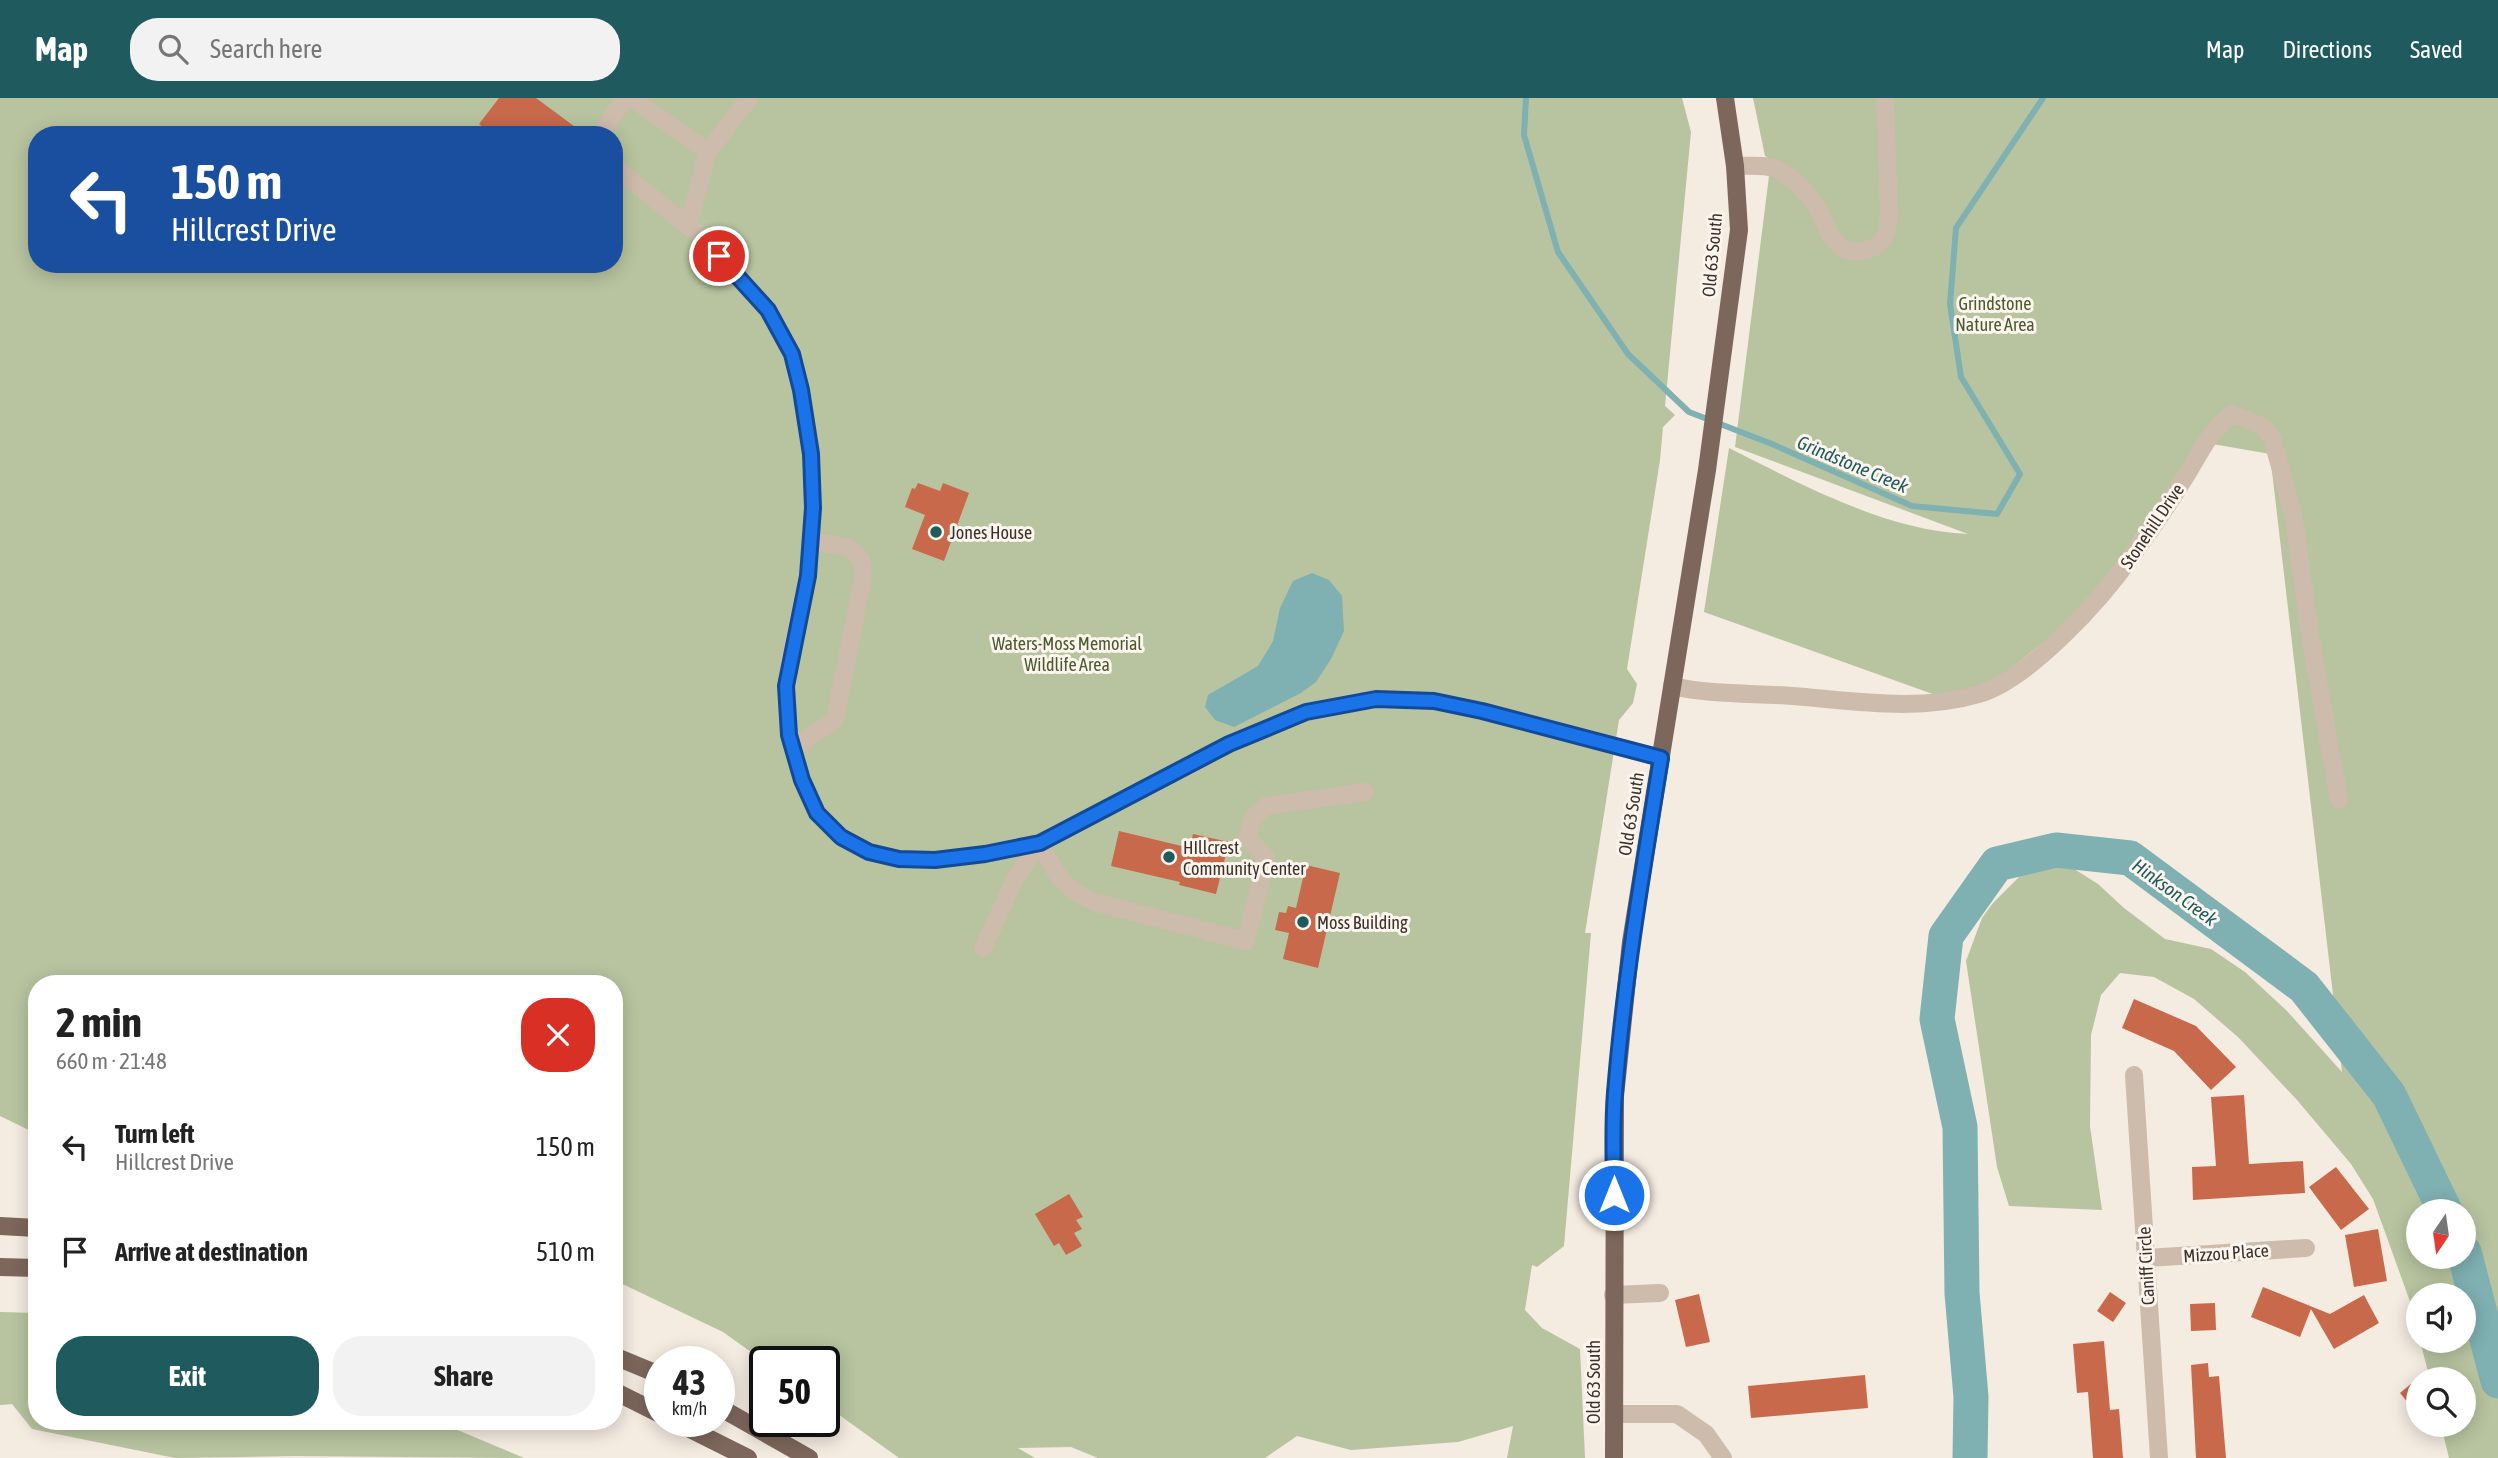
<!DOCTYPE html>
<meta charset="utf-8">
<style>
body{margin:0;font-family:"Asap Condensed",sans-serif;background:#f2f2f2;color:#222;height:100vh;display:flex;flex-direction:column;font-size:26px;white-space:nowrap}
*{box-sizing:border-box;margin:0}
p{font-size:23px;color:#767676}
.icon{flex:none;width:38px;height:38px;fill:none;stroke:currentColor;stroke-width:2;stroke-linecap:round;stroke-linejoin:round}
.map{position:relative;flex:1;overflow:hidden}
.details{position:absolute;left:28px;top:877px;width:595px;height:455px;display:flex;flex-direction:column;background:#fff;border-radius:28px;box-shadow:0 4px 18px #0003}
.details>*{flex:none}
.top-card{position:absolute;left:28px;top:28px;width:595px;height:147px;border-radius:28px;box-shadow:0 4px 18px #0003;background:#1a4fa0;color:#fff;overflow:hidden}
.needle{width:46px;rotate:193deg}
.fabs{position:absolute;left:2406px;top:1101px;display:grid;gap:14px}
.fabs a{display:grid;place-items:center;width:70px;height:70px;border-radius:50%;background:#fff;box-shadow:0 4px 18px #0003;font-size:35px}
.speed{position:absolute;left:644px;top:1248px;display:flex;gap:14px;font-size:35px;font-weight:700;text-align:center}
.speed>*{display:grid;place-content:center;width:91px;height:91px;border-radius:50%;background:#fff;box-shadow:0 4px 18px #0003;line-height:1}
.speed small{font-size:18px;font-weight:400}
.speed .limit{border:4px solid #111;border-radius:10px;background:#fff;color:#111}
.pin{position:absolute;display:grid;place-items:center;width:60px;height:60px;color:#fff;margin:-30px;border:4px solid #fff;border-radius:50%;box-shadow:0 2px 7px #0007}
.me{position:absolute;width:77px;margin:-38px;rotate:0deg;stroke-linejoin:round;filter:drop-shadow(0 0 5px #0008)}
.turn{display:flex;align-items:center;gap:24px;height:147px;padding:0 28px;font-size:32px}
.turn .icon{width:91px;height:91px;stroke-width:2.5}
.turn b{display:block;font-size:49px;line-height:60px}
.round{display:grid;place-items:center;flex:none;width:74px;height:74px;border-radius:28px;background:#f2f2f2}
.headline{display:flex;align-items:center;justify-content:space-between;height:119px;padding:0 28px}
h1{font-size:42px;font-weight:700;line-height:52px}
.button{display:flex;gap:14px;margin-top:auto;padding:14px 28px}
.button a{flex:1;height:80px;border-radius:28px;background:#1f5a5e;color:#fff;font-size:28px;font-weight:700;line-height:80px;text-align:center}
.button a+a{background:#f2f2f2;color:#222}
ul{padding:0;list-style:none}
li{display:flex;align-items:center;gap:21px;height:105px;padding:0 28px}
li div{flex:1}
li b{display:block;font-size:26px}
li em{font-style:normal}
header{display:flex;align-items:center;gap:42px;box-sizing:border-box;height:98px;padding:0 35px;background:#1f5a5e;color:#fff}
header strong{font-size:33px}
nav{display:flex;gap:38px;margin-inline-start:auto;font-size:24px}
.search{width:490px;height:63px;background:#f2f2f2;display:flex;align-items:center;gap:18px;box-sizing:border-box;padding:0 24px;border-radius:28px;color:#767676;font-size:26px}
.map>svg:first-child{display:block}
.green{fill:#b8c4a0;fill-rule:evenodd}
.water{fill:#7fb0b2}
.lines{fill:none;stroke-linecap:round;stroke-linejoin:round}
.stream{stroke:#7fb0b2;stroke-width:6}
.river{stroke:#7fb0b2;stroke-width:35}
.building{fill:#c8694b}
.minor{stroke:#cdbbac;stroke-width:18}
.major{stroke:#7d675c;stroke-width:18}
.route-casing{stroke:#114b97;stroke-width:18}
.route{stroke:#1a73e8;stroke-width:12}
.poi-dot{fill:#1f5a5e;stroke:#fbf5ee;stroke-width:2.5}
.labels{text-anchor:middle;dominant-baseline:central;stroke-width:6;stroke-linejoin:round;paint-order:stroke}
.street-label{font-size:18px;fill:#3b302b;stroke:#fbf5ee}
.park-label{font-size:18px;fill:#4a5a2e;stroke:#fbf5ee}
.poi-label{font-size:18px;fill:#3b302b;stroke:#fbf5ee;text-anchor:start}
.water-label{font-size:19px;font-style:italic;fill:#1f5a5e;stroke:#fbf5ee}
</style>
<header>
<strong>Map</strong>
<div class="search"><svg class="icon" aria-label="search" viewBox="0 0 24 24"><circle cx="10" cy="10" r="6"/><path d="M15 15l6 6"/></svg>Search here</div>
<nav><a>Map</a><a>Directions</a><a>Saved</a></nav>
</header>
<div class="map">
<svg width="2498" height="1360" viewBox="0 0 2498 1360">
<rect width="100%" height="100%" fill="#f4ebe1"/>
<!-- green -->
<path class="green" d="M0,0H1682L1691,34L1665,308L1675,317L1663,329L1660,362L1627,571L1637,586L1633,605L1619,622L1585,835H1591L1564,1148L1537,1169L1532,1167L1525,1212L1542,1230L1580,1251L1585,1360H1507L1513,1328L1458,1344L1351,1352L1297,1338L1265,1360H1098L1071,1349L1018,1350L1035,1360H899L824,1306V1264H765L723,1234L614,1182V886H37V1036L0,1018ZM37,37H614V166H37Z
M1753,0H2498V1360H2449L2441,1327L2464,1326V1281H2430L2420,1243L2464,1242V1197H2418V1235L2412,1209L2373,1101L2351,1066L2297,1002L2239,940L2194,901L2154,879L2120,875L2101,897L2091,937L2090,1028L2102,1112L2009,1108L1997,1069L1966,863L1982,820L1993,805L2027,771L2068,767L2098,786L2124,810L2165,841L2211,851L2245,874L2287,913L2342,974L2270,356L2201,344L2084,511L1986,591L1941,599L1704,514L1729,350C1801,386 1886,433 1968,436L1735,349L1771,62L1765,58ZM2418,1113H2464V1158H2418Z
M0,1214L37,1215V1323H436L524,1360L295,1358L175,1360L32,1331L12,1306L0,1307Z"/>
<!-- water -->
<path class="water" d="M1312,475L1329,482L1342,498L1344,533L1331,561L1316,584L1301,595L1234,629L1215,622L1205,609L1208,597L1258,568L1273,543L1280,510L1293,483Z"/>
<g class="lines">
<!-- stream -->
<path class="stream" d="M1526,0L1524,37L1558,154L1628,256L1689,314L1772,346L1912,408L1997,416L2020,376L1961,279L1950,206L1956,130L2043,0"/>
<!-- river -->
<path class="river" d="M2464,1154L2498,1283
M1970,1360L1971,1299L1962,1195L1960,1029L1937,921L1946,838L1997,766L2056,752L2130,760L2304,889L2389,997L2445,1113"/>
</g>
<!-- building -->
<path class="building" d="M499,0H536L586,37H494L479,26Z
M918,385L940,393L943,385L969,395L944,463L912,451L925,417L905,409L912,390L915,391Z
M1119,733L1190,750L1193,736L1229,744L1216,796L1179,787L1180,784L1111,768Z
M1306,767L1340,775L1318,870L1283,861L1289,835L1275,832L1279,814L1286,815L1288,808L1296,810Z
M2134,901L2196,928L2236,969L2211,992L2174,953L2122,930Z
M2244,997L2249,1066L2303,1063L2305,1095L2193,1102L2192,1069L2216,1068L2211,999Z
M2336,1069L2369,1111L2341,1132L2309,1089Z
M1069,1096L1083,1119L1076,1122L1082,1131L1074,1135L1082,1148L1066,1157L1059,1145L1054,1148L1035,1116Z
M2378,1131L2387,1183L2354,1189L2345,1137Z
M2263,1189L2330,1216L2364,1197L2379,1225L2334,1251L2311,1211L2300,1239L2251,1219Z
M2110,1194L2126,1205L2113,1224L2097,1213Z
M1699,1196L1710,1244L1686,1249L1675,1202Z
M2215,1205L2216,1232L2191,1233L2190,1206Z
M2104,1243L2110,1312L2119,1311L2123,1360H2093L2088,1294L2077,1295L2073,1246Z
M2208,1265L2209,1279L2219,1278L2226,1360H2196L2191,1267Z
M1865,1277L1868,1310L1751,1320L1748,1288Z
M2418,1280V1317L2400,1295Z"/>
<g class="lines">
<!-- minor -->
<path class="minor" d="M632,0L708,54L688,128
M600,37L625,0
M708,54L749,0
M1735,68C1748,68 1767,66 1779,72C1796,82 1811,98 1820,115C1825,126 1830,140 1840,148C1853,158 1875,154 1884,140C1887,134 1888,126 1889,119L1885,0
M614,69L703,140L768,212L792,255L801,292L811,357L813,409L808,478L789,563L787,608L789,637L802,682L817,715L841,739L869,754L899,761L935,762L985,756L1040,745L1229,646L1306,614L1376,601L1434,603L1482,613L1661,660
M1672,588C1711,597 1753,595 1793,598C1854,603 1919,614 1979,596C2029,581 2101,502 2131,459C2149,435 2166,410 2182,384C2198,360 2207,335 2232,316L2262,328L2272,340L2293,415L2311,543L2339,702
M793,650L835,622L863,479L861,461L850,450L811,443
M983,850L1017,777L1040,745C1056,777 1061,788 1094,804L1246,843L1266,760L1247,739L1253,720L1266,708L1365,694
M2134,977L2159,1360
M2147,1160L2306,1150
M1613,1197L1660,1195
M1615,1316H1677L1706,1336L1723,1360"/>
<!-- major -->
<path class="major" d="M0,1128L37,1130
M0,1169L37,1170
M614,1258L660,1277
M614,1293L660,1316
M719,1309L809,1360
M674,1323L748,1360
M1614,1360L1615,998L1631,844L1707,372L1739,132L1735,68L1725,0"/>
</g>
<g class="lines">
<!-- route casing -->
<g class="route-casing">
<path id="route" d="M719,158L768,212L792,256L801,292L811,356L813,410L808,478L786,588L789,637L802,682L817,715L841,739L869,754L899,761L935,762L985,756L1040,745L1229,646L1306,614L1376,601L1434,603L1482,613L1661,660C1643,771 1624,882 1615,995C1612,1029 1614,1063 1614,1097"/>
</g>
<!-- route -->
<use href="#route" class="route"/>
</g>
<!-- markers -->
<g class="poi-dot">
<circle cx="936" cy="434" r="7"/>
<circle cx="1169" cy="759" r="7"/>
<circle cx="1303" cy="824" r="7"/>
</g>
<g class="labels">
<!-- street labels -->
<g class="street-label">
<text transform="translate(1712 157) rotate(-85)">Old 63 South</text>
<text transform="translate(2152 428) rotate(-56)">Stonehill Drive</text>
<text transform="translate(1631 716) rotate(-81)">Old 63 South</text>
<text transform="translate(2226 1155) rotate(-4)">Mizzou Place</text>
<text transform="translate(2146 1168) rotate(-93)">Caniff Circle</text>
<text transform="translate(1593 1284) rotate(-90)">Old 63 South</text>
</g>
<!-- park labels -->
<g class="park-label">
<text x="1995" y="205">Grindstone<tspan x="1995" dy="21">Nature Area</tspan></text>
<text x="1067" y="545">Waters-Moss Memorial<tspan x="1067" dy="21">Wildlife Area</tspan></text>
</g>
<!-- poi labels -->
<g class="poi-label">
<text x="950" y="434">Jones House</text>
<text x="1183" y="749">HIllcrest<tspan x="1183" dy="21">Community Center</tspan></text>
<text x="1317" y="824">Moss Building</text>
</g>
<!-- water labels -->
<g class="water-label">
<text transform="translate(1853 366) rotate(23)">Grindstone Creek</text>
<text transform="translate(2175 794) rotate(36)">Hinkson Creek</text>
</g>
</g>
</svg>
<div class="fabs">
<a><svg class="needle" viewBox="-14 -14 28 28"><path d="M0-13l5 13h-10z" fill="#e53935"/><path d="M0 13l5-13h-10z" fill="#767676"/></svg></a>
<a><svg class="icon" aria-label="sound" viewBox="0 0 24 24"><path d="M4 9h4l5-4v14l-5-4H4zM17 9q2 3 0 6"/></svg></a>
<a><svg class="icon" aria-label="search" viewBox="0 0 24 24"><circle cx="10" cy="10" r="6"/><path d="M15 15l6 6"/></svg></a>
</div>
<div class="speed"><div>43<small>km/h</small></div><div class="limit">50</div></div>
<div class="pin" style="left:719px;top:158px;background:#d93025"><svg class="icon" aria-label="arrive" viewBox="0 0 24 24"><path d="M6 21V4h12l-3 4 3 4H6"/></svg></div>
<svg class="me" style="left:1614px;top:1097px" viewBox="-20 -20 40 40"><circle r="17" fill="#1a73e8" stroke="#fff" stroke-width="3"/><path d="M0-11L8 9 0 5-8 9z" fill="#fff"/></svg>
<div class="top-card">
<div class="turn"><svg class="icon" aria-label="left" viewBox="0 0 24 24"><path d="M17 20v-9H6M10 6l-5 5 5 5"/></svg><div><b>150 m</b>Hillcrest Drive</div></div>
</div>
<section class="details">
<div class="headline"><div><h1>2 min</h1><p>660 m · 21:48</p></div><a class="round" style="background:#d93025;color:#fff"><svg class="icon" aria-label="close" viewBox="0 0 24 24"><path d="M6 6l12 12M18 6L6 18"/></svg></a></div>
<ul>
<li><svg class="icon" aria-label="left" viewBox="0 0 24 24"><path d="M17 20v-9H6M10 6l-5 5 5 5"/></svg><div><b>Turn left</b><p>Hillcrest Drive</p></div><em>150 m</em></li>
<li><svg class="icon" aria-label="arrive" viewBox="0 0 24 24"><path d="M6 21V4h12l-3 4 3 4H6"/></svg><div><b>Arrive at destination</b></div><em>510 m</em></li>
</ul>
<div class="button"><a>Exit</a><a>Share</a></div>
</section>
</div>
